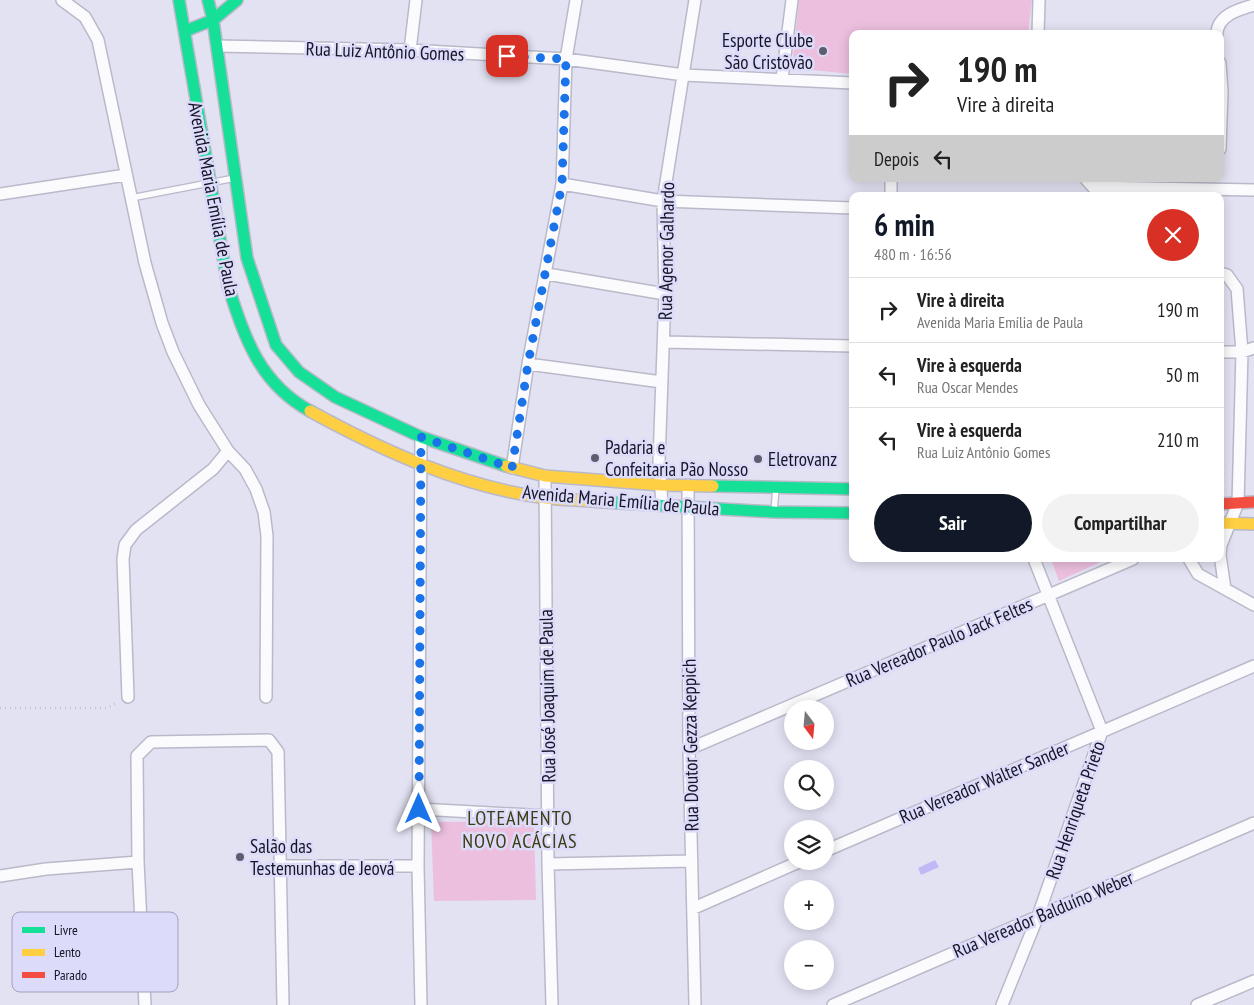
<!DOCTYPE html>
<html lang="pt">
<meta charset="utf-8">
<style>
body{margin:0;font-family:"PT Sans Narrow",sans-serif;background:#f2f2f2;color:#222;height:100vh;display:flex;flex-direction:column;font-size:19px;white-space:nowrap}
*{box-sizing:border-box;margin:0}
p{font-size:16px;color:#767676}
.icon{flex:none;width:28px;height:28px;fill:none;stroke:currentColor;stroke-width:2;stroke-linecap:round;stroke-linejoin:round}
.map{position:relative;flex:1;overflow:hidden}
.details{position:absolute;left:849px;top:192px;width:375px;height:370px;display:flex;flex-direction:column;background:#fff;border-radius:10px;box-shadow:0 2px 12px #0003}
.details>*{flex:none}
.top-card{position:absolute;left:849px;top:30px;width:375px;height:152px;border-radius:10px;box-shadow:0 2px 12px #0003;background:#fff;color:#222;overflow:hidden}
.needle{width:32px;rotate:164deg}
.tools{position:absolute;left:784px;top:700px;display:grid;gap:10px}
.tools a{display:grid;place-items:center;width:50px;height:50px;border-radius:50%;background:#fff;box-shadow:0 2px 12px #0003;font-size:25px}
.pin{position:absolute;display:grid;place-items:center;width:42px;height:42px;color:#fff;margin:-21px;border-radius:10px;box-shadow:0 2px 8px #0006}
.me{position:absolute;width:55px;margin:-28px;rotate:0deg;stroke-linejoin:round;filter:drop-shadow(0 0 4px #0008)}
.turn{display:flex;align-items:center;gap:18px;height:105px;padding:0 25px;font-size:22px}
.turn .icon{width:65px;height:65px;stroke-width:2.5}
.turn b{display:block;font-size:35px;line-height:42px}
.then{display:flex;align-items:center;height:48px;padding:0 25px;background:#0003;gap:10px;font-size:19px}
.round{display:grid;place-items:center;flex:none;width:52px;height:52px;border-radius:26px;background:#f2f2f2}
.headline{display:flex;align-items:center;justify-content:space-between;height:85px;padding:0 25px}
h1{font-size:30px;font-weight:700;line-height:38px;color:#111827}
.button{display:flex;gap:10px;margin-top:auto;padding:10px 25px}
.button a{flex:1;height:58px;border-radius:30px;background:#111827;color:#fff;font-size:20px;font-weight:700;line-height:58px;text-align:center}
.button a+a{background:#f2f2f2;color:#222}
ul{padding:0;list-style:none}
li{display:flex;align-items:center;gap:15px;height:65px;padding:0 25px;border-top:1px solid #e0e0e0}
li div{flex:1}
li b{display:block;font-size:19px}
li em{font-style:normal}
.map>svg:first-child{display:block}
.green{fill:#ecbfdf}
.water{fill:#bfbaf6}
.lines{fill:none;stroke-linecap:round;stroke-linejoin:round}
.lane-casing{stroke:#b9b9c9;stroke-width:8}
.street-casing{stroke:#b9b9c9;stroke-width:14}
.fast-casing{stroke:#b9b9c9;stroke-width:14}
.slow-casing{stroke:#b9b9c9;stroke-width:14}
.jam-casing{stroke:#b9b9c9;stroke-width:14}
.path{stroke:#c5c5cc;stroke-width:2.5;stroke-dasharray:1 4;stroke-linecap:butt}
.lane{stroke:#fbfbfd;stroke-width:5.5}
.street{stroke:#fbfbfd;stroke-width:11}
.fast{stroke:#16e098;stroke-width:11}
.slow{stroke:#ffcf43;stroke-width:11}
.jam{stroke:#f24e42;stroke-width:11}
.route{stroke:#1a73e8;stroke-width:9;stroke-dasharray:0 16.2}
.poi-dot{fill:#5d5d6e;stroke:#dcdbfa;stroke-width:2}
.labels{text-anchor:middle;dominant-baseline:central;stroke-width:5;stroke-linejoin:round;paint-order:stroke}
.poi-label{font-size:19px;fill:#161526;stroke:#dcdbfa;text-anchor:start}
.street-label{font-size:19px;fill:#161526;stroke:#dcdbfa}
.neighbourhood-label{font-size:20px;letter-spacing:1px;fill:#3d3c13;stroke:#dcdbfa}
.key{fill:#dcdbfa;stroke:#a1a0ba;stroke-width:1}
.key-label{font-size:14px;fill:#161526}
</style>
<div class="map">
<svg width="1254" height="1005" viewBox="0 0 1254 1005">
<rect width="100%" height="100%" fill="#e2e2f3"/>
<!-- green -->
<path class="green" d="M799,0H1032L1028,34H852V74L792,68Z
M1051,559H1107L1059,581Z
M534,821L536,900L434,901L431,822Z"/>
<!-- water -->
<path class="water" d="M935,860L939,867L921,875L918,868Z"/>
<g class="lines">
<!-- lane casing -->
<g class="lane-casing">
<path id="lane" d="M131,198L235,178
M774,511L776,488"/>
</g>
<!-- street casing -->
<g class="street-casing">
<path id="street" d="M62,0L85,17L98,40L145,263L162,323L173,352L199,405L228,451L245,469L256,489L264,512L267,536L266,697
M1038,34L1039,0
M1217,34C1217,15 1240,9 1254,5
M217,46L410,50L566,59L684,75L852,83
M410,50L416,0
M1220,63L1222,92L1220,149
M782,79L792,0
M1086,179L1101,196
M562,184L663,201L852,208
M1093,187L1254,190
M0,194L126,175
M891,196V179
M1220,273L1227,275L1237,289L1242,352L1238,503L1221,545L1220,555L1225,589
M547,274L665,294
M664,342L852,346
M1220,352H1242L1254,348
M528,364L662,382
M421,437L418,866L421,1005
M512,468L528,364L562,184L566,59L576,0
M545,476L548,864L552,1005
M688,485L689,749L695,1005
M662,504L659,461L665,294L663,201L695,0
M1189,559L1198,574L1254,605
M128,697L123,559L125,545L136,530L213,469L228,451
M689,749L1133,559
M419,809L549,816
M825,851L1254,666
M548,864L692,861
M280,866H418
M0,876L46,869L138,862
M694,908L801,861
M145,1005L138,862L137,756L151,742L269,740L278,752L283,1005
M833,1005L1254,823
M1002,1005L1038,916L1102,731L1034,559
M1197,1005L1254,981"/>
</g>
<!-- fast casing -->
<g class="fast-casing">
<path id="fast" d="M179,0L228,286C245,338 259,383 310,411
M208,0L213,20L247,258L276,345L299,372L335,397L421,437L506,466
M185,31L213,20L237,0
M713,486L852,489
M603,502L774,512L852,513"/>
</g>
<!-- slow casing -->
<g class="slow-casing">
<path id="slow" d="M310,411C383,451 462,487 546,498C564,500 584,500 603,502
M506,466L545,476L661,485L713,486
M1220,523L1254,524"/>
</g>
<!-- jam casing -->
<g class="jam-casing">
<path id="jam" d="M1220,504L1254,502"/>
</g>
<!-- path -->
<path class="path" d="M0,708H107L118,702"/>
<!-- lane -->
<use href="#lane" class="lane"/>
<!-- street -->
<use href="#street" class="street"/>
<!-- fast -->
<use href="#fast" class="fast"/>
<!-- slow -->
<use href="#slow" class="slow"/>
<!-- jam -->
<use href="#jam" class="jam"/>
</g>
<g class="lines">
<!-- route -->
<path class="route" d="M419,809L421,437L512,468L528,364L562,184L566,59L507,56"/>
</g>
<!-- markers -->
<g class="poi-dot">
<circle cx="823" cy="51" r="5"/>
<circle cx="595" cy="458" r="5"/>
<circle cx="758" cy="459" r="5"/>
<circle cx="240" cy="857" r="5"/>
</g>
<g class="labels">
<!-- poi labels -->
<g class="poi-label">
<text x="813" y="40" text-anchor="end">Esporte Clube<tspan x="813" dy="22">São Cristõvão</tspan></text>
<text x="605" y="447">Padaria e<tspan x="605" dy="22">Confeitaria Pão Nosso</tspan></text>
<text x="768" y="459">Eletrovanz</text>
<text x="250" y="846">Salão das<tspan x="250" dy="22">Testemunhas de Jeová</tspan></text>
</g>
<!-- street labels -->
<g class="street-label">
<text transform="translate(385 51) rotate(2)">Rua Luiz Antônio Gomes</text>
<text transform="translate(214 199) rotate(79)">Avenida Maria Emília de Paula</text>
<text transform="translate(666 251) rotate(-89)">Rua Agenor Galhardo</text>
<text transform="translate(621 500) rotate(5)">Avenida Maria Emília de Paula</text>
<text transform="translate(939 642) rotate(-23)">Rua Vereador Paulo Jack Feltes</text>
<text transform="translate(547 696) rotate(-91)">Rua José Joaquim de Paula</text>
<text transform="translate(690 745) rotate(-91)">Rua Doutor Gezza Keppich</text>
<text transform="translate(984 782) rotate(-23)">Rua Vereador Walter Sander</text>
<text transform="translate(1075 810) rotate(-71)">Rua Henriqueta Prieto</text>
<text transform="translate(1043 914) rotate(-23)">Rua Vereador Balduíno Weber</text>
</g>
<!-- neighbourhood labels -->
<g class="neighbourhood-label">
<text x="520" y="818">LOTEAMENTO<tspan x="520" dy="23">NOVO ACÁCIAS</tspan></text>
</g>
</g>
<!-- legend -->
<rect x="12" y="912" width="166" height="80" rx="8" class="key"/>
<rect x="22" y="927" width="23" height="6" fill="#16e098"/>
<rect x="22" y="949" width="23" height="7" fill="#ffcf43"/>
<rect x="22" y="972" width="23" height="6" fill="#f24e42"/>
<g class="key-label">
<text x="54" y="935">Livre</text>
<text x="54" y="957">Lento</text>
<text x="54" y="980">Parado</text>
</g>
</svg>
<div class="tools">
<a><svg class="needle" viewBox="-14 -14 28 28"><path d="M0-13l5 13h-10z" fill="#e53935"/><path d="M0 13l5-13h-10z" fill="#767676"/></svg></a>
<a><svg class="icon" aria-label="search" viewBox="0 0 24 24"><circle cx="10" cy="10" r="6"/><path d="M15 15l6 6"/></svg></a>
<a><svg class="icon" aria-label="layers" viewBox="0 0 24 24"><path d="M12 4l9 5-9 5-9-5zM3 14l9 5 9-5"/></svg></a>
<a>+</a>
<a>−</a>
</div>
<div class="pin" style="left:507px;top:56px;background:#d93025"><svg class="icon" aria-label="arrive" viewBox="0 0 24 24"><path d="M6 21V4h12l-3 4 3 4H6"/></svg></div>
<svg class="me" style="left:419px;top:809px" viewBox="-20 -20 40 40"><path d="M0-17L14 15 0 8-14 15z" fill="#1a73e8" stroke="#fff" stroke-width="4"/></svg>
<div class="top-card">
<div class="turn"><svg class="icon" aria-label="right" viewBox="0 0 24 24"><path d="M7 20v-9h11M14 6l5 5-5 5"/></svg><div><b>190 m</b>Vire à direita</div></div>
<div class="then">Depois<svg class="icon" aria-label="left" viewBox="0 0 24 24"><path d="M17 20v-9H6M10 6l-5 5 5 5"/></svg></div>
</div>
<section class="details">
<div class="headline"><div><h1>6 min</h1><p>480 m · 16:56</p></div><a class="round" style="background:#d93025;color:#fff"><svg class="icon" aria-label="close" viewBox="0 0 24 24"><path d="M6 6l12 12M18 6L6 18"/></svg></a></div>
<ul>
<li><svg class="icon" aria-label="right" viewBox="0 0 24 24"><path d="M7 20v-9h11M14 6l5 5-5 5"/></svg><div><b>Vire à direita</b><p>Avenida Maria Emília de Paula</p></div><em>190 m</em></li>
<li><svg class="icon" aria-label="left" viewBox="0 0 24 24"><path d="M17 20v-9H6M10 6l-5 5 5 5"/></svg><div><b>Vire à esquerda</b><p>Rua Oscar Mendes</p></div><em>50 m</em></li>
<li><svg class="icon" aria-label="left" viewBox="0 0 24 24"><path d="M17 20v-9H6M10 6l-5 5 5 5"/></svg><div><b>Vire à esquerda</b><p>Rua Luiz Antônio Gomes</p></div><em>210 m</em></li>
</ul>
<div class="button"><a>Sair</a><a>Compartilhar</a></div>
</section>
</div>
